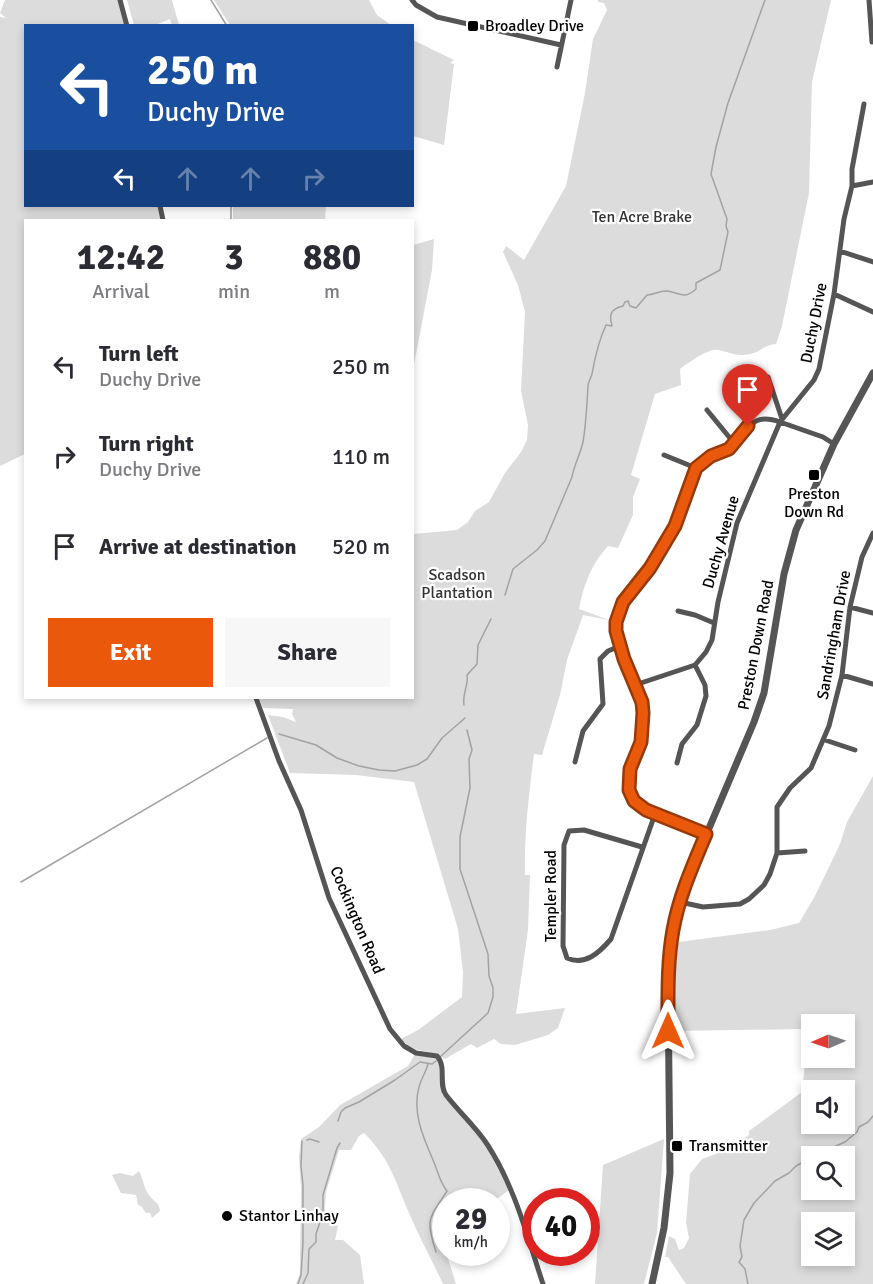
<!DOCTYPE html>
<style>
body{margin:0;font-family:Signika,sans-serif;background:#f7f7f7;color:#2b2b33;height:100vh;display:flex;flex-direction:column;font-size:22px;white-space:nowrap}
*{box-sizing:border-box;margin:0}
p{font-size:20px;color:#7c7c81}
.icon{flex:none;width:33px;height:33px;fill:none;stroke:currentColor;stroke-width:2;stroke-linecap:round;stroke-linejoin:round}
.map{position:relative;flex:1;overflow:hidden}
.panel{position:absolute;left:24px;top:219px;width:390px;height:480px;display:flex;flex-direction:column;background:#fff;border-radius:0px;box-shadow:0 3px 9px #0003}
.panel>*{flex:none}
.guide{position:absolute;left:24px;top:24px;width:390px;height:183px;border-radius:0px;box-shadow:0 3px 9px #0003;background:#1a4fa0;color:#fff;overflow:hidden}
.needle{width:39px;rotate:268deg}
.buttons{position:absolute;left:801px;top:1014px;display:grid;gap:12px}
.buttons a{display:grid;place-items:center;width:54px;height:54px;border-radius:0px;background:#fff;box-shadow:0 3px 9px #0003;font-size:30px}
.speed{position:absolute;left:432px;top:1188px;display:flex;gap:12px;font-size:30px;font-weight:700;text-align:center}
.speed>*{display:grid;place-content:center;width:78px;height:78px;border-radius:50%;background:#fff;box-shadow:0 3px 9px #0003;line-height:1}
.speed small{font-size:15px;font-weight:400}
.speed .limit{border:9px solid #d22;background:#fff;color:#111}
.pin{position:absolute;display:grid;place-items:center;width:51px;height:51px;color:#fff;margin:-62px -26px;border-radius:50% 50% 50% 0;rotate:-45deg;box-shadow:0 0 6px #0007}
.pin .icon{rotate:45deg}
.me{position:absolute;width:66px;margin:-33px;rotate:0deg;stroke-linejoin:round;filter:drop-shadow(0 0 4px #0008)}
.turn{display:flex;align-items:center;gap:21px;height:126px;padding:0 24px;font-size:27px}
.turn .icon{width:78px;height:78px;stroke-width:2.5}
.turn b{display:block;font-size:42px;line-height:51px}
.lanes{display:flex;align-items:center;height:57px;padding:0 24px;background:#0003;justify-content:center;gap:30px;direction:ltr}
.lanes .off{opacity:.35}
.eta{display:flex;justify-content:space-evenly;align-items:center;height:102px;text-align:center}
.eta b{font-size:36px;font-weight:700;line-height:42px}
.cta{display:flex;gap:12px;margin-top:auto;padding:12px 24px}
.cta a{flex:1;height:69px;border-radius:0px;background:#ea580c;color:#fff;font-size:24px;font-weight:700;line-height:69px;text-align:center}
.cta a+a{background:#f7f7f7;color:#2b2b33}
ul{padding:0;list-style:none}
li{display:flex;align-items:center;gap:18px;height:90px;padding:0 24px}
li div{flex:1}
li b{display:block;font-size:22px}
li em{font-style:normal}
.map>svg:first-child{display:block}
.green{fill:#dcdcdc;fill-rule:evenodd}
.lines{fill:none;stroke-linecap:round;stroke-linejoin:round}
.stream{stroke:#a3a3a3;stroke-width:1.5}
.minor{stroke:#555;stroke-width:5}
.tertiary{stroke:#555;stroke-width:7}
.route-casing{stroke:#983908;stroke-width:15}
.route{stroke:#ea580c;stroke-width:10}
.poi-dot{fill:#000;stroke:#fff;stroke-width:2}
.labels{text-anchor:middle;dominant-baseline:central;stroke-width:4.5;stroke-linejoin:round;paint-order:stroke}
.poi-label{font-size:16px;fill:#000;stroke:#fff;text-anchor:start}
.park-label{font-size:16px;fill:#333;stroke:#fff}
.street-label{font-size:16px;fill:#000;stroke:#fff}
</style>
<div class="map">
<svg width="873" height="1284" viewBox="0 0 873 1284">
<rect width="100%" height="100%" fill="#fff"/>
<!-- green -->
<path class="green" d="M5,0H120L127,25L26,26V206H160L163,220H26L25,454L0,466V17L6,18L0,13Z
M127,0H172L179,25H172L170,19L155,25H134Z
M214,0H369L377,15L391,25H230Z
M598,0H831L812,82L809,193L782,326L776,344C766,344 760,352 750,354C736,357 730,352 718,350C709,348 688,363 680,369L681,385L655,394L631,475L640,479L633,497V515L618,548L608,546C592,563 583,586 579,609L609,620L583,615L567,660L560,695L542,755L534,754C529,794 524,834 525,875H530L528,930L516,1014L565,1008L558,1028L548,1035L515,1045L501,1044L494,1039L477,1048L471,1044L445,1059C428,1047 417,1056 401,1039L418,1030L462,997L463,972L458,929L414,782L356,775L290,773L268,715L283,717L296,722L292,714L293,709L263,708L259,698H412L413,534L457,530L468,522L475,511L489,502L505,473L521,452L527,440L528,425L521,391L525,312L518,285L503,252L506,246L524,260L566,186L585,93L593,39L607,10L604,3L598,2Z
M413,40L454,60L450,63L454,64L444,145L413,136Z
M233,206H326L325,220H233Z
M434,239L432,270L413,370V245Z
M873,776V1284H686L668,1257H665L669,1236L675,1239L679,1250L684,1248L689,1238L686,1223L690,1174L702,1159L716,1154L749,1135V1131L802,1092L805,1063L802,1029L674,1031L675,980L678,942L770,930L799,923L815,896L840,844L847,822ZM812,1024H844V1058H812ZM812,1090H844V1124H812ZM812,1156H844V1190H812ZM844,1222V1256H812V1222Z
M415,1054L436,1058L439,1063L442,1094L471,1124L485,1144L509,1190L494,1201L446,1202V1252L456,1284H443C432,1260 419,1237 409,1213C395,1180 390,1159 364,1133L359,1136L351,1150H339L326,1192L324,1220L338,1226L335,1240H343L360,1255L364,1284H296L300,1273V1260L301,1188L299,1157L301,1139L319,1127L340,1105L408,1066Z
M664,1139L657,1233L644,1284H595L603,1165Z
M139,1171C143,1178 144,1189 149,1195C154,1202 159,1202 160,1211L152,1218L150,1213H146L141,1206L138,1205L136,1195L121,1193L112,1175L120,1173L133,1176Z"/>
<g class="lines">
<!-- stream -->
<path class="stream" d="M211,0L227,26
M231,206V220
M505,595L513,569L537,550L545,541L572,477C574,465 580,455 583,442C586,424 587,405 588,386C588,382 591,378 592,374C595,357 599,340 606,325L612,326C609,315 610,309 623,306L625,302L628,301L630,306L636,308L647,295C655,295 660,290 667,291C680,293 684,300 696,289V283L720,270L728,232L726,226L727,219L711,174L716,147L728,103L765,0
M464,705C462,693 469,685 467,675L477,664L478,645L491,619
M279,734L316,745L337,758L359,766L379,770L395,771L417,765L427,759L442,738L465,718
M21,882L267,738
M440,1057L488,1013L493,997V988L489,976L488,954L460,869V837L470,788L469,759L472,750L467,730
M428,1064C426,1072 421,1079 419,1087C412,1112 423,1137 433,1160C438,1171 439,1181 447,1191C429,1219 425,1218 436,1252
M338,1121L341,1112L345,1108L359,1102L395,1080L420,1062L432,1064L436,1061
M307,1140L310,1139L319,1142
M813,1156L845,1142L857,1132L859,1127L868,1122L873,1116
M298,1284L301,1275L303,1243V1185L301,1166L302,1141
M303,1284L308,1273L309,1249L316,1242V1234L323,1213V1195L337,1148L340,1143
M748,1284L745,1269L739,1262L742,1257L740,1246L744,1220L754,1203L775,1181L789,1173L796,1166L812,1157"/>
<!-- minor -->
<path class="minor" d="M120,0L127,26
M412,0L416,5L437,17L561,45
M869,0L872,42
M557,67L571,0
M852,186L873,182
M160,206L163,220
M840,251L873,262
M834,294L873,312
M768,377L782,419
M707,410L734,443
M664,455L696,468
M850,607L873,613
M678,611L695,615L714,623
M842,675L873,684
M635,685L695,665L706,652L712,640L718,602L737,523L780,422L823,437L834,444
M256,698L279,761L301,810L329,898L390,1029L404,1046L416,1053L437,1056C447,1067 438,1084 446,1095C459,1112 475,1126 487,1144C515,1187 527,1236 543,1284
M825,740L855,750
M575,762L583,731L603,704L600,659L608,651L620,646
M677,763L682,744L697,725L706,696L705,685L695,665
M706,834C688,827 644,816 633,799C621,780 635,762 640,743C643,732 644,714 642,703C636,673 608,644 619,612C624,595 640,582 650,568C656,560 662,550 667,541C680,519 682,491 695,470C703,456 718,457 729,449C748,436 747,410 780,422L814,380L819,369L834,294L844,219L852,186V169L864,104
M642,847L584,830L569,831L564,845L563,946L567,958C585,966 599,953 611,939L655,814
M777,853L805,851
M680,902L703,907L740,904L749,899L764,885L770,874L777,853V807L790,788L811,768L829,726L842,675L850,607L862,557L873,533"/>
<!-- tertiary -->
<path class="tertiary" d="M652,1284L664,1228L670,1173L668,987L673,927L685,885L754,722L764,693L784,574L796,530L834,444L873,373"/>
</g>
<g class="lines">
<!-- route casing -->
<g class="route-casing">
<path id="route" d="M668,1031C668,997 667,963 673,930C679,896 693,865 706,834L646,810L634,801L629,790L630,769L641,742L643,713L642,702L624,659L616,631V622L623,602L650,568L675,526L696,468L711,456L729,449L748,426"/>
</g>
<!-- route -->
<use href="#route" class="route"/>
</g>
<!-- markers -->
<g class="poi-dot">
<rect x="467" y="20" width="12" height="12" rx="3"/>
<rect x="808" y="469" width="12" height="12" rx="3"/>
<rect x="671" y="1140" width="12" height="12" rx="3"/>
<circle cx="227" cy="1216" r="6"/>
</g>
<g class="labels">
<!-- poi labels -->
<g class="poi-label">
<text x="485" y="26">Broadley Drive</text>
<text x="814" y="494" text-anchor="middle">Preston<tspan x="814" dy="18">Down Rd</tspan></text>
<text x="689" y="1146">Transmitter</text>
<text x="239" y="1216">Stantor Linhay</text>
</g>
<!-- park labels -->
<g class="park-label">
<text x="642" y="217">Ten Acre Brake</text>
<text x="457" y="575">Scadson<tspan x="457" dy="18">Plantation</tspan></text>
</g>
<!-- street labels -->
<g class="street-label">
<text transform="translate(814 323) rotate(-79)">Duchy Drive</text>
<text transform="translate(721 542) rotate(-74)">Duchy Avenue</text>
<text transform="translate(834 635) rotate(-80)">Sandringham Drive</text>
<text transform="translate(756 645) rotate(-79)">Preston Down Road</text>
<text transform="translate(551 896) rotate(-90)">Templer Road</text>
<text transform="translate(357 920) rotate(67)">Cockington Road</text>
</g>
</g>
</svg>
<div class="buttons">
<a><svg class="needle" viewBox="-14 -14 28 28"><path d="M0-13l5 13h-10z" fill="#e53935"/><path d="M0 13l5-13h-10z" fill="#7c7c81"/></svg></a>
<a><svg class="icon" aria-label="sound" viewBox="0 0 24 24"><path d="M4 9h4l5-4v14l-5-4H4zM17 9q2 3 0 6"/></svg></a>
<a><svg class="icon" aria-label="search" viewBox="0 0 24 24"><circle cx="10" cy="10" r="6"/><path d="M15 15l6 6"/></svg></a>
<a><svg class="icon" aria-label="layers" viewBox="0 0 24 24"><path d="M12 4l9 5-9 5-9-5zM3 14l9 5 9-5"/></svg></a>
</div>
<div class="speed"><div>29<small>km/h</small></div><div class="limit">40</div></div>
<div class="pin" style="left:748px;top:426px;background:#d93025"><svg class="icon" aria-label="arrive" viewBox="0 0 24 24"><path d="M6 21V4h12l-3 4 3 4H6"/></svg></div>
<svg class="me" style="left:668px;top:1031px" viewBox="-20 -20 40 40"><path d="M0-17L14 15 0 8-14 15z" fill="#ea580c" stroke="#fff" stroke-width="4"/></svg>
<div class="guide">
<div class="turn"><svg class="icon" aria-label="left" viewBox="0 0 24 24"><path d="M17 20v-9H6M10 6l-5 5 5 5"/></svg><div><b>250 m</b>Duchy Drive</div></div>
<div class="lanes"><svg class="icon" aria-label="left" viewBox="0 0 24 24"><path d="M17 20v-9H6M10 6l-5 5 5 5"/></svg><svg class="icon off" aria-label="ahead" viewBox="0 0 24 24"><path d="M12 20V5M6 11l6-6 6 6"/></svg><svg class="icon off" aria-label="ahead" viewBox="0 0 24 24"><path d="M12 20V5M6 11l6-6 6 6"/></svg><svg class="icon off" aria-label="right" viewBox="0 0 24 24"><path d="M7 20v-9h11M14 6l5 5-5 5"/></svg></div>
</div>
<section class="panel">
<div class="eta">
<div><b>12:42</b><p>Arrival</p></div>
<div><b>3</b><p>min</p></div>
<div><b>880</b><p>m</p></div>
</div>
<ul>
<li><svg class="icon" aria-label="left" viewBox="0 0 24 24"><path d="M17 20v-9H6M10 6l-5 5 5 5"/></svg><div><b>Turn left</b><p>Duchy Drive</p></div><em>250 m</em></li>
<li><svg class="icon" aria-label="right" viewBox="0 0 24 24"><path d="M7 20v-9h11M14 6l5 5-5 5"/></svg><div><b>Turn right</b><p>Duchy Drive</p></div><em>110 m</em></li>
<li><svg class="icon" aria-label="arrive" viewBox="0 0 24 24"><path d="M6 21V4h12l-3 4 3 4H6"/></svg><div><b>Arrive at destination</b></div><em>520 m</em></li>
</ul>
<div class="cta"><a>Exit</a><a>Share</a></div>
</section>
</div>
